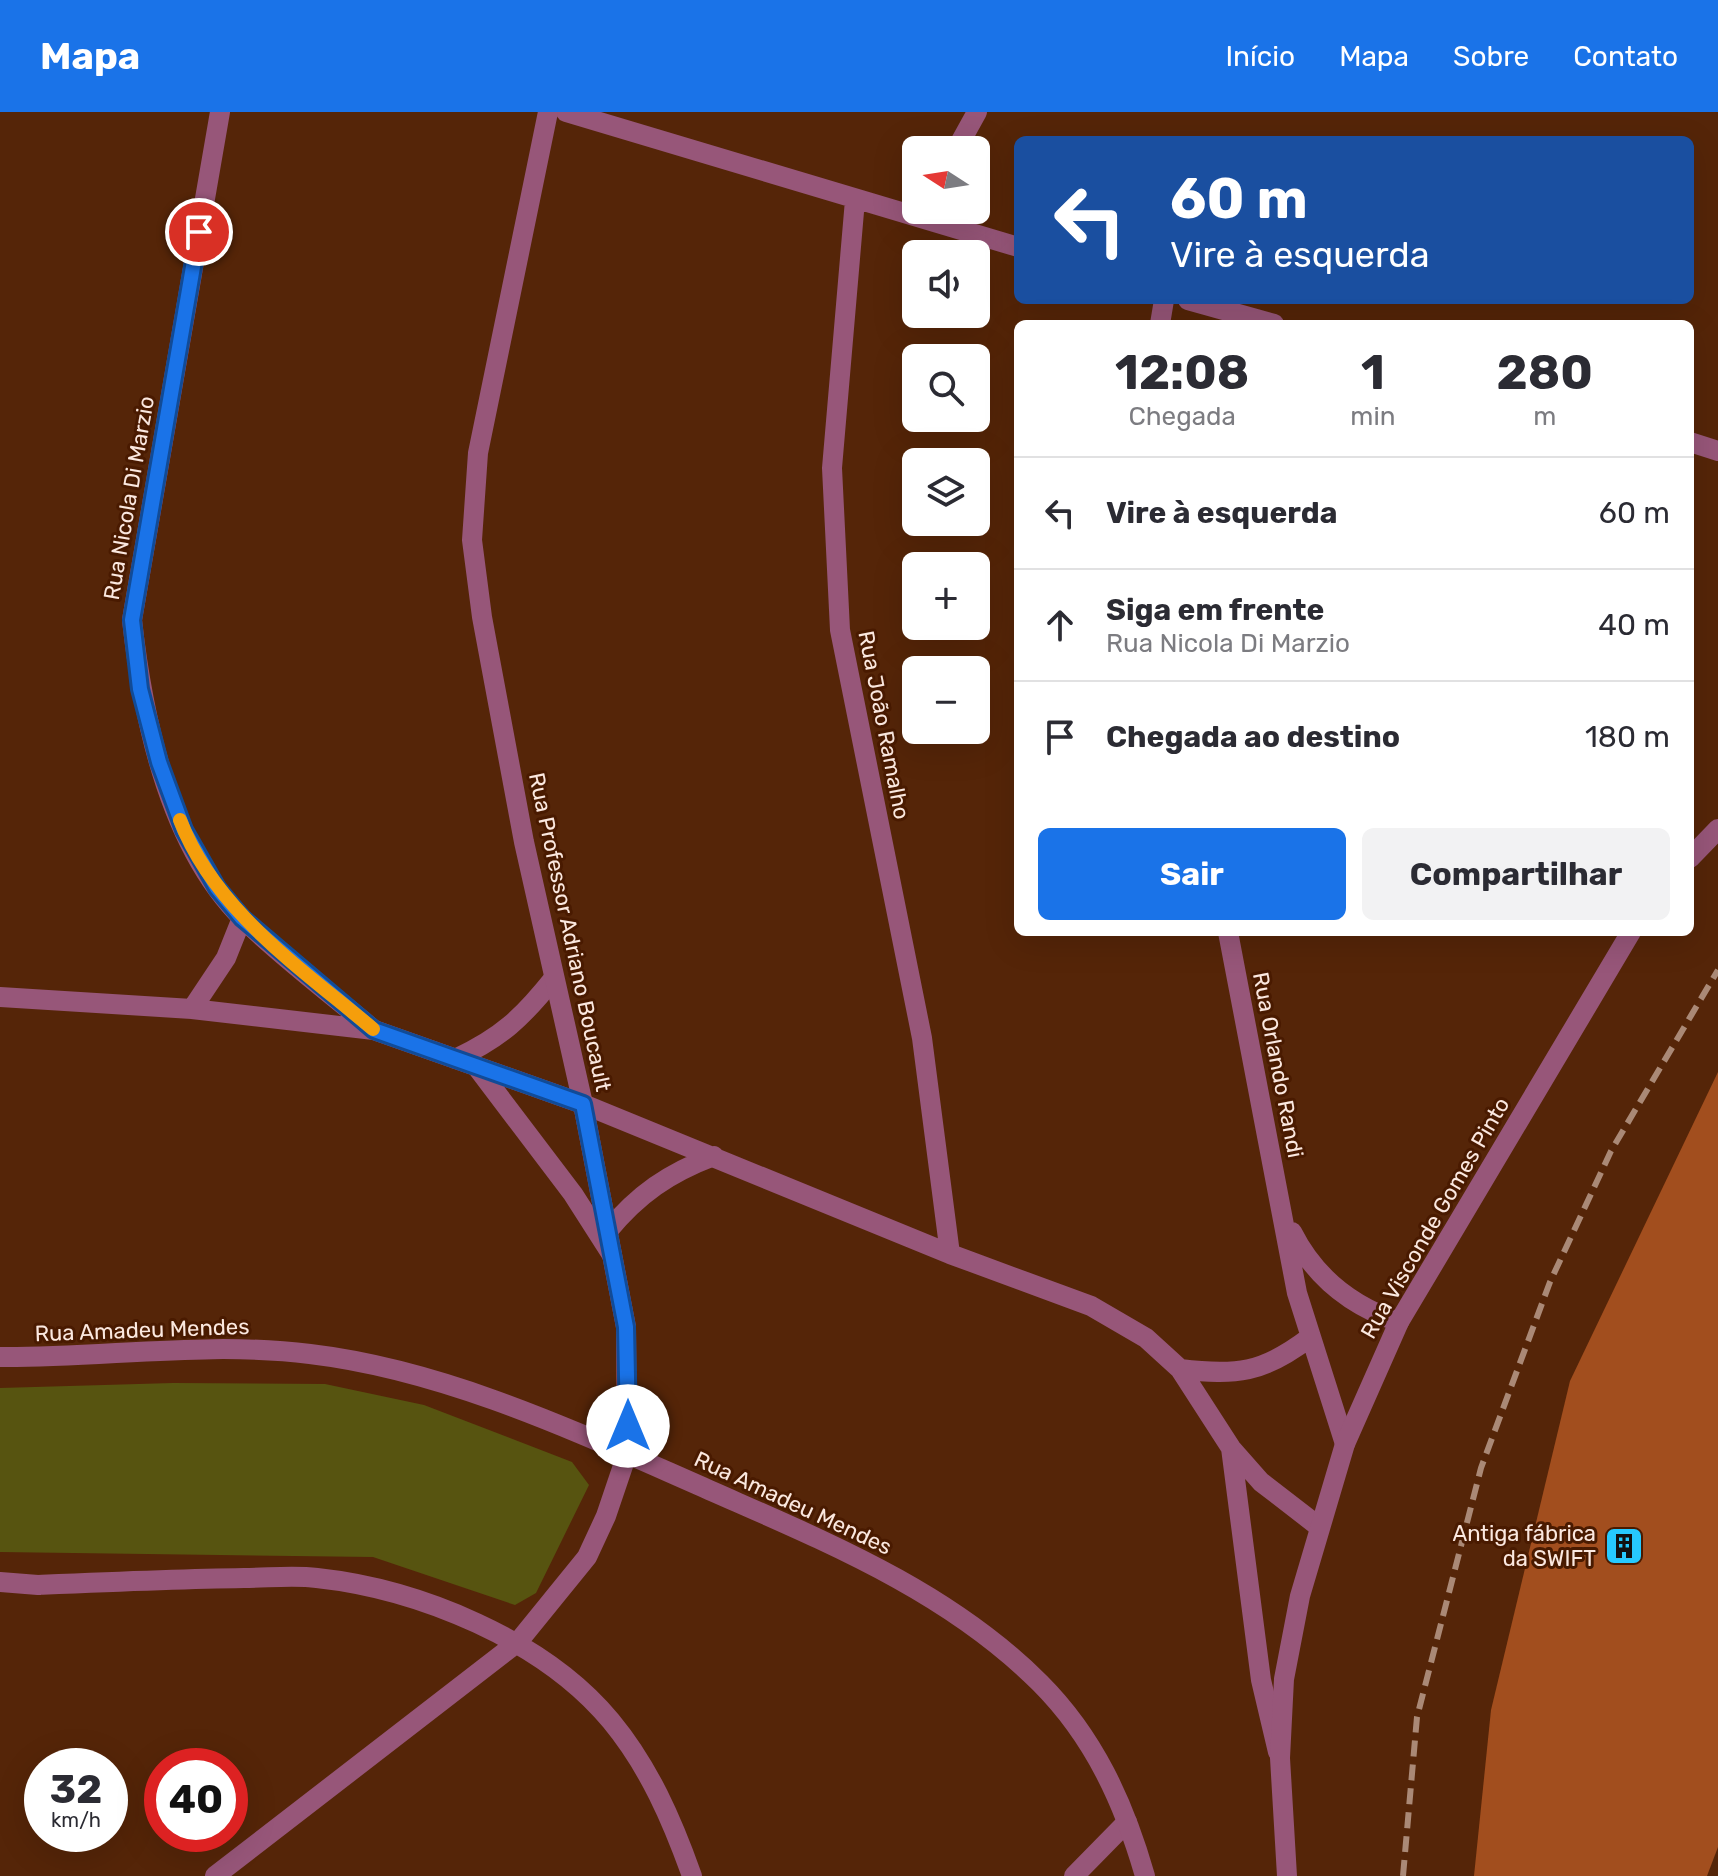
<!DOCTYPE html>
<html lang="pt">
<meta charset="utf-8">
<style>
body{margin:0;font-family:Rubik,sans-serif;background:#f2f2f3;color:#2b2b33;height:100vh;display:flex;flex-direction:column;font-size:30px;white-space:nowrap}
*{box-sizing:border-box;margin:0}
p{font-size:26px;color:#7c7c81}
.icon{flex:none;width:44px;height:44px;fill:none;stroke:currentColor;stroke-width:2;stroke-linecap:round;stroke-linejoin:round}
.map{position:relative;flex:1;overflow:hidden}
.sheet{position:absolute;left:1014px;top:208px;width:680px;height:616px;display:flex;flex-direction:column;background:#fff;border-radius:12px;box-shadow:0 8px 32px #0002}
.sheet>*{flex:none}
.hud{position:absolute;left:1014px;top:24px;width:680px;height:168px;border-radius:12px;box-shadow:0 8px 32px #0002;background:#1a4fa0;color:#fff;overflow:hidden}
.needle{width:52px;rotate:282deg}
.controls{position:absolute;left:902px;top:24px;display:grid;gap:16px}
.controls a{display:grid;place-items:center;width:88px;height:88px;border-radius:12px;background:#fff;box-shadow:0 8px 32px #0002;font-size:40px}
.speed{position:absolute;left:24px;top:1636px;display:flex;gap:16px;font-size:40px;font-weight:700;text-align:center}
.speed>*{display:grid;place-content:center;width:104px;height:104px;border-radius:50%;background:#fff;box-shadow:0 8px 32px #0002;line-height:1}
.speed small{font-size:20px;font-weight:400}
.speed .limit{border:12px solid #d22;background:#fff;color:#111}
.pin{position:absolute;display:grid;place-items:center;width:68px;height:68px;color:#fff;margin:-34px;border:4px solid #fff;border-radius:50%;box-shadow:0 2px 8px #0007}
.me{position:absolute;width:88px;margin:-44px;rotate:0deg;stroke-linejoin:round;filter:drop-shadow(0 0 6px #0008)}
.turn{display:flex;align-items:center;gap:28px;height:168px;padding:0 24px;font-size:36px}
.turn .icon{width:104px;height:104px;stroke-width:2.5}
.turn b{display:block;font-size:56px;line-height:68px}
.eta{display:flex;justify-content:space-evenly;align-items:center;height:136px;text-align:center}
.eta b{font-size:48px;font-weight:700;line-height:56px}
.action{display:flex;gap:16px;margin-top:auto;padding:16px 24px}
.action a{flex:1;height:92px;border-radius:12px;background:#1a73e8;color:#fff;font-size:32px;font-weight:700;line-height:92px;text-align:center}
.action a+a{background:#f2f2f3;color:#2b2b33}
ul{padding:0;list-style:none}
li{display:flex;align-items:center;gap:24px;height:112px;padding:0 24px;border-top:2px solid #e1e1e2}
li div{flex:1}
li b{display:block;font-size:30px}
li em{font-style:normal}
header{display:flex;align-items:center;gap:48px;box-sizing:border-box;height:112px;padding:0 40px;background:#1a73e8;color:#fff}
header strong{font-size:38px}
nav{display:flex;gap:44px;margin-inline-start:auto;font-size:28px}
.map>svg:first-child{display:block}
.green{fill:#575410}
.building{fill:#a24e1e}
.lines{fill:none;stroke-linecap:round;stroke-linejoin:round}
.minor{stroke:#975679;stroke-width:20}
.tertiary{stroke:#975679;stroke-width:20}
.rail{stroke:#aa8976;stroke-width:6;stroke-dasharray:16 8;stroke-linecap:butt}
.route-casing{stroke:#114b97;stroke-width:20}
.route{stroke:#1a73e8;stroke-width:14}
.slow{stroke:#f59e0b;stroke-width:14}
.labels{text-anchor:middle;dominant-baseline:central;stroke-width:6;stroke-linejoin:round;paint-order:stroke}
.street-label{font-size:22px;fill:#fbe8df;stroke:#491a00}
.poi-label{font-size:22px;fill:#fbe8df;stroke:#491a00;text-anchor:end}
</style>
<header>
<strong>Mapa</strong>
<nav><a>Início</a><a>Mapa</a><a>Sobre</a><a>Contato</a></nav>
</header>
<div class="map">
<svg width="1718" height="1764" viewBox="0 0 1718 1764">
<rect width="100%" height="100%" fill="#552508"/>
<!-- green -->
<path class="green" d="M173,1271L325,1272L424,1293L572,1350L589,1373L536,1481L515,1493L373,1445L0,1440V1276Z"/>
<!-- building -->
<path class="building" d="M1718,960V1735L1707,1764H1474L1491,1598L1570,1269Z"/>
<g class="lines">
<!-- minor -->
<path class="minor" d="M220,0L132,508C143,607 169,734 243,807C284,847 330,881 374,918
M566,0L1018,135
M956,38L977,0
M855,88L832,356L840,518L922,926L950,1142
M1188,188L1274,212
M1160,212L1164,188
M1690,330L1718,339
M1228,820L1297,1181L1345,1332
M0,885L192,897L374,918L583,992L950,1142L1091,1194L1146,1226L1180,1257L1231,1336L1261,1370L1318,1414
M192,897L226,846L242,806
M455,947C501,926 523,905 554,866
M476,954L573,1082L612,1143
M607,1120C638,1082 669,1061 714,1044
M1292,1120C1315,1166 1351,1194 1399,1210
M1180,1257C1236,1264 1263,1261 1309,1226
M1231,1336L1261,1568L1278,1640
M1074,1764L1127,1710"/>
<!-- tertiary -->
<path class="tertiary" d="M1690,746L1718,717
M0,1245C103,1246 207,1229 310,1242C445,1258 575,1319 698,1373C819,1427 945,1476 1040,1571C1094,1625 1124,1691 1145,1764
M0,1470L38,1473C107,1470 175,1467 244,1466C268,1466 293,1463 317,1466C419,1477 544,1528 611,1609C649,1655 672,1708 692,1764
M215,1764L518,1530L587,1445L606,1404L627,1342L626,1215L583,992L524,730L482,505L472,428L478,341L548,0
M1287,1764L1280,1646L1284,1567L1300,1484L1345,1332L1399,1210L1631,820"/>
<!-- rail -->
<path class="rail" d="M1403,1764L1417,1605L1481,1356L1550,1170L1611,1039L1718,858"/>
</g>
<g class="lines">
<!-- route casing -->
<g class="route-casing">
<path id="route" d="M199,120L132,508L140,577L159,650L184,718L217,776L242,806L374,918L583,992L626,1215L628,1314"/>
</g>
<!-- route -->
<use href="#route" class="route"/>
<!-- slow -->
<path class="slow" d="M180,708C215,799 301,856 373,917"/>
</g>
<!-- icons -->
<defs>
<g id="building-square" transform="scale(2)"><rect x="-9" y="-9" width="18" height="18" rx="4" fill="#26c9fe" stroke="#491a00"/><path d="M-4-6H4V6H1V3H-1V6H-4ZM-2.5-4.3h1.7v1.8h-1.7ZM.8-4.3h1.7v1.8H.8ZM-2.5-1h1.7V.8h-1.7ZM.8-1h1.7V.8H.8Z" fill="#111"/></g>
</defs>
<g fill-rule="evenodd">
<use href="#building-square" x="1624" y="1434"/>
</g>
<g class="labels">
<!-- street labels -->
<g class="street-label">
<text transform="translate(129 386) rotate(-80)">Rua Nicola Di Marzio</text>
<text transform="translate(884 613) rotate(79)">Rua João Ramalho</text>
<text transform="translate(570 820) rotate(78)">Rua Professor Adriano Boucault</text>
<text transform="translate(1278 953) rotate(79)">Rua Orlando Randi</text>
<text transform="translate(1435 1106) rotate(-60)">Rua Visconde Gomes Pinto</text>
<text transform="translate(142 1218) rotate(-2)">Rua Amadeu Mendes</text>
<text transform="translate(793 1391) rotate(25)">Rua Amadeu Mendes</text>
</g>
<!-- poi labels -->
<g class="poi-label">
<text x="1596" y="1421">Antiga fábrica<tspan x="1596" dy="25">da SWIFT</tspan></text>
</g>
</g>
</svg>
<div class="controls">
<a><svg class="needle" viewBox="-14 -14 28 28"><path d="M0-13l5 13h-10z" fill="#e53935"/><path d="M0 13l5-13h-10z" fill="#7c7c81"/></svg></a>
<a><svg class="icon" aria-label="sound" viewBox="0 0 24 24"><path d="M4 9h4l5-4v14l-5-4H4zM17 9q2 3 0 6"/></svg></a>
<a><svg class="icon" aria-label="search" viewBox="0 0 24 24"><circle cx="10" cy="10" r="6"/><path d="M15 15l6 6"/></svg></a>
<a><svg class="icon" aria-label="layers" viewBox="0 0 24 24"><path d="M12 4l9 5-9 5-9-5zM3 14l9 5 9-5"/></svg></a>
<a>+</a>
<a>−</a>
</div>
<div class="speed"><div>32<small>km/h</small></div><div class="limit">40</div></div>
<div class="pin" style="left:199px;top:120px;background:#d93025"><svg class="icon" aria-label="arrive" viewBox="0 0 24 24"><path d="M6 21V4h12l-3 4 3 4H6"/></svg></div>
<svg class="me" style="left:628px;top:1314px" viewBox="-20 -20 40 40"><circle r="19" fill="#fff"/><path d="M0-13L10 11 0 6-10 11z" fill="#1a73e8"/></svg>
<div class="hud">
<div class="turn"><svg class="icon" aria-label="left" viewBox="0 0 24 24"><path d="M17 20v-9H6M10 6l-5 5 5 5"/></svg><div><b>60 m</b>Vire à esquerda</div></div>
</div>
<section class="sheet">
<div class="eta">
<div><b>12:08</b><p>Chegada</p></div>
<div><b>1</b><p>min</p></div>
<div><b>280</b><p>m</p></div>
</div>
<ul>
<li><svg class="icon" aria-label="left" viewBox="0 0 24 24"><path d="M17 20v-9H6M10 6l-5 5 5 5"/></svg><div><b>Vire à esquerda</b></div><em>60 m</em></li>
<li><svg class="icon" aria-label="ahead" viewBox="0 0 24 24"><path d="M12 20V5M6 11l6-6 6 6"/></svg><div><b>Siga em frente</b><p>Rua Nicola Di Marzio</p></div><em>40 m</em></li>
<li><svg class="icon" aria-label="arrive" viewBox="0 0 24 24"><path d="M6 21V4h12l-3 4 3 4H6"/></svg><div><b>Chegada ao destino</b></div><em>180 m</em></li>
</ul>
<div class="action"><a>Sair</a><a>Compartilhar</a></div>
</section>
</div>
